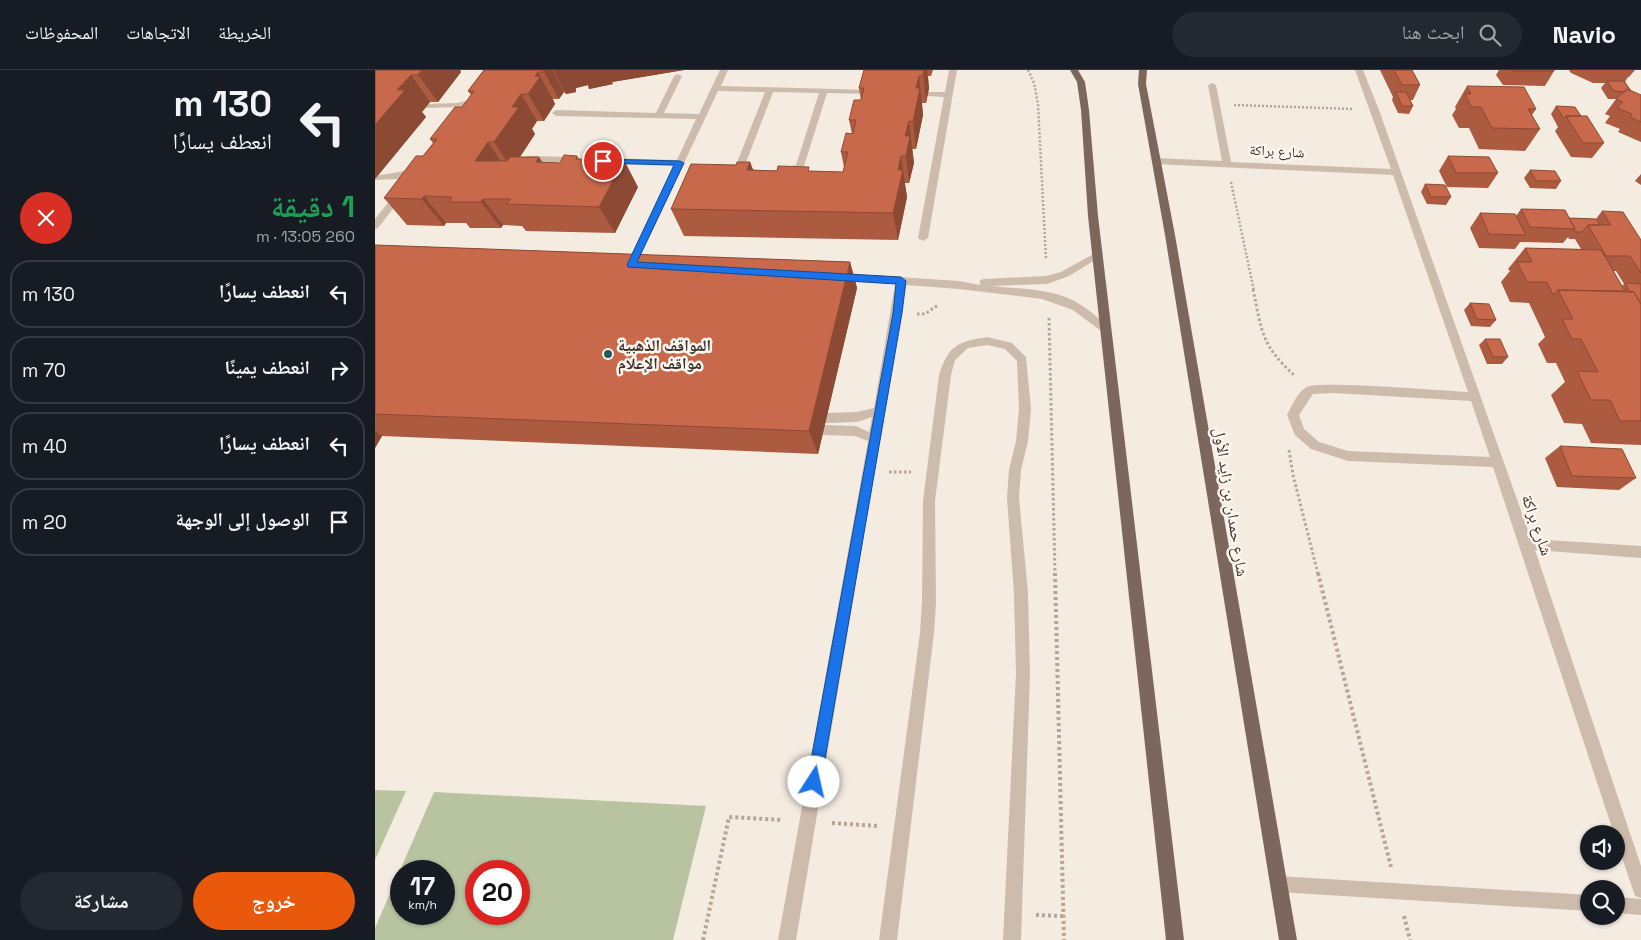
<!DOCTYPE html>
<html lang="ar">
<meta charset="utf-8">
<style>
body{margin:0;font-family:"Space Grotesk","Noto Naskh Arabic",sans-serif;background:#242831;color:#f1f3f6;direction:rtl;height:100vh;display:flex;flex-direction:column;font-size:19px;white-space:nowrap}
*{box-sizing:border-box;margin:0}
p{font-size:16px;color:#9ea1a6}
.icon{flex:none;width:28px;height:28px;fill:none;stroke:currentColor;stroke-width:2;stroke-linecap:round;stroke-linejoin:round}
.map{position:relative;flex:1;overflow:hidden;direction:ltr}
.panel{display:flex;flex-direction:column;background:#171b24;width:375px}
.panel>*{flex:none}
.guide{background:#171b24;color:#f1f3f6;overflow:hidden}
.buttons{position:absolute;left:1205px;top:755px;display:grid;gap:10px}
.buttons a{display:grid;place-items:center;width:45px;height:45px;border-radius:50%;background:#171b24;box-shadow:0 1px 4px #0004;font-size:25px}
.speed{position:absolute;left:15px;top:790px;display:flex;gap:10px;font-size:25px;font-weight:700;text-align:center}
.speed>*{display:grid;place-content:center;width:65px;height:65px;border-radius:50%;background:#171b24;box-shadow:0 1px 4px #0004;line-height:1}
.speed small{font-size:12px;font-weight:400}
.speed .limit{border:8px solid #d22;background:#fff;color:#111}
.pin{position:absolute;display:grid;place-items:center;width:42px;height:42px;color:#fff;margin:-21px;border:2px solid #fff;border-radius:50%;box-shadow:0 1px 5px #0007}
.me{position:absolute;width:55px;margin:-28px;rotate:10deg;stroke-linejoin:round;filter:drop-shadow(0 0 4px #0008)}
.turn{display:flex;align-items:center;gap:18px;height:105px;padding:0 20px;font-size:22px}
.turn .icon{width:65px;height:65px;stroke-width:2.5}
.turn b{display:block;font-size:35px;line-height:42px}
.round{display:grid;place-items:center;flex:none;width:52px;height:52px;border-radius:26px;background:#242831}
.summary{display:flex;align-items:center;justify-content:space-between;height:85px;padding:0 20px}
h1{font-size:30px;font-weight:700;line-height:38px;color:#1e9e55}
.cta{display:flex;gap:10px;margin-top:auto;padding:10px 20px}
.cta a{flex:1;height:58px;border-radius:30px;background:#ea580c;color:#fff;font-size:20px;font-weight:700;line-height:58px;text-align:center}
.cta a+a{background:#242831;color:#f1f3f6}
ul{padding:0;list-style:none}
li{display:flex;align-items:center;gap:15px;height:68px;margin:0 10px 8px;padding:0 10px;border:2px solid #363941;border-radius:20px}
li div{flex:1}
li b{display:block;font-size:19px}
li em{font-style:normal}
header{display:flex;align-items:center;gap:30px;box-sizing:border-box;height:70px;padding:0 25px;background:#171b24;border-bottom:1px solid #363941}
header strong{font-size:24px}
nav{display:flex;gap:28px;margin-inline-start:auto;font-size:18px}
.search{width:350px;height:45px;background:#242831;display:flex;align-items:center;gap:12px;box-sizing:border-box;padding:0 18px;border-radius:28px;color:#9ea1a6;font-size:19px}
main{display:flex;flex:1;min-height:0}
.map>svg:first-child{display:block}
.green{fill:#b8c4a0;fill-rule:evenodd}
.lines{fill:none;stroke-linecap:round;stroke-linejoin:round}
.path-far2{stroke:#b9a596;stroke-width:2.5;stroke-dasharray:2 2;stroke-linecap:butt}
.path-far1{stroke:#b9a596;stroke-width:3;stroke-dasharray:2.5 2.5;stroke-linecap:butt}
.path{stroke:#b9a596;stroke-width:4;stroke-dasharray:3 3;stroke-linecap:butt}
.minor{fill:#cdbbac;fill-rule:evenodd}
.major{fill:#7d675c;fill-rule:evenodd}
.wall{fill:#ac5a40;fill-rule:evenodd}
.shaded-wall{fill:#8c4a34}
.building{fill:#c8694b;stroke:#8c4a34}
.route{fill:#1a73e8;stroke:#114b97}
.poi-dot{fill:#1f5a5e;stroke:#fbf5ee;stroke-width:2}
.labels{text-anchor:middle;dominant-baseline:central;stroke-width:5;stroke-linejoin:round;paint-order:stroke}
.far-street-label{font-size:14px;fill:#3b302b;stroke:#fbf5ee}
.poi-label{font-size:16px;font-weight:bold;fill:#3b302b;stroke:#fbf5ee;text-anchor:start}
.street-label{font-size:16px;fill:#3b302b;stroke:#fbf5ee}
</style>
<header>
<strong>Navio</strong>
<div class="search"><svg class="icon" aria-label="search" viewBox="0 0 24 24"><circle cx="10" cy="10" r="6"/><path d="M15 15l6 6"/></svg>ابحث هنا</div>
<nav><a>الخريطة</a><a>الاتجاهات</a><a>المحفوظات</a></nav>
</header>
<main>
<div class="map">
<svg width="1266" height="870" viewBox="0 0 1266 870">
<rect width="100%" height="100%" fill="#f4ebe1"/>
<!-- green -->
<path class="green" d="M0,720L31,721L0,790Z
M59,722L331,736L298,870H0V858ZM26,801H69V844H26ZM101,801H144V844H101Z"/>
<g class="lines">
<!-- path-far2 -->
<path class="path-far2" d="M653,0L659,13L663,34L671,190
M859,35L978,39
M856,112L879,221"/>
<!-- path-far1 -->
<path class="path-far1" d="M878,219C887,262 886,275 920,306
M542,244H550L563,235
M674,248L680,504
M914,380L918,405L943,504
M514,402H536"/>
<!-- path -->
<path class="path" d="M680,503L689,870
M943,503L1016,797
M457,753L503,756
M661,845L688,846
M1029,846L1035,870
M328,870L354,747L408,750"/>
<!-- minor -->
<path class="minor" d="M345,0H353L346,16L495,20L499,22L495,24L452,23L429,96C423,103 413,105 404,103V99L421,95L444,23L398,22L370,95L381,100L377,103L366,101L361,95L390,22L343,21L261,195L256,198L252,197L251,195L299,96L232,94L228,91L232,88L302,90L321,49L181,46L177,43L181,40L281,43L299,6L303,4L307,6L289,43L324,44Z
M574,0H582L553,168L548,171L543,168L569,27L553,26L549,24L553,22H570Z
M980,0H988L1004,40L1156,469L1266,476V488L1160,480L1266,796V828L1260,826L1258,820L1241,770V764H1239L1118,397L973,391L936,379L920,365L912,345C917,336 922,322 932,317C943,310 1070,321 1093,322L1018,105L781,94L777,91L781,88L847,91L833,15L837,13L841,15L856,92L1016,99ZM959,323L1096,331L1115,387L973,381L944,372L929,359L924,345L938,324Z
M95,30H98V34L82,37L52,38L48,36L52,34L82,33Z
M152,86L202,87L206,90L202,93L149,91L148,89Z
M41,99L44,100V104L22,109L0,110V106Z
M26,119L31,122L3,158L0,159V149L23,120Z
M722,182L725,183V187L694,206L672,214L615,216C644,219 681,218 706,235C716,241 725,250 734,257L735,260L730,264L698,240L667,229L584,219L531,215L421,870H403L493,371L480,366L449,365L445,363L443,360L445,357L449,355L481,356L494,362L497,347L482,352L452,353L448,351L446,348L448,345L452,343L482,342L499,338L520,214L462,211L457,207L462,203L584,211L605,215V210L609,209L671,206L686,202Z
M612,267L637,273L651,287L656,339L653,371L646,400L644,428L653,523L655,604L646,870H628L641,604L639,523L632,428L634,400L641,371L644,339L642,291L630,279L612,275L593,278L580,290L576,305L560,431L561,531L559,563L522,870H504L545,563L547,531L548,431L564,305C574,275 582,272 612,267Z
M903,806L1214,825V841L903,822L897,820L895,814L897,808Z
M1241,827L1266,829V845L1241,843Z"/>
<!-- major -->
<path class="major" d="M695,0H703L710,12L714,40L723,146L809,870H791L713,146L706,40L702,12Z
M764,0H772L771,14L800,165L922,870H904L790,165L763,14Z"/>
</g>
<!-- wall -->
<path class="wall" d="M0,0H85L86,2L63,32H55L47,42L51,47L0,109Z
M109,0H309L237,12L238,14L214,19L213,15L201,18V22L191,24L189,22L184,29H178L180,34L169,51H162L157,59L160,64L145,87L167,92L185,93L202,86L204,89L263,117L240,163L151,161L147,156L128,155L126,158H95L91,153H71L69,156L32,155L9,128L48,86L58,73L55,69L87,37L96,25L93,21Z
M489,0H558L556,6H553L554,18L551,33H547L548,45L541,79H537L539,93L534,113H530V115L532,127L523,170L309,166L296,139L361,95L375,92L378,100L468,102L469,97L466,82L477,64L474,50L486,30L484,18Z
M1005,0H1037L1045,15L1038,30H1035L1038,36L1034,44L1023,43L1017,30L1018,27Z
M1124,0H1179V1L1170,16L1128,15L1121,5Z
M1194,0H1260L1254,7H1253L1250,12L1256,21L1266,25V72L1243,62L1245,59L1230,53L1235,46L1230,44L1241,29H1233L1226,18L1230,13H1218L1196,3Z
M1092,16L1161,39L1157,45L1165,59L1150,81L1104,79L1094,58H1084L1077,45L1081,39L1080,37Z
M1181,36L1206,46L1229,73L1217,88L1196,87L1180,61L1183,57L1176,44Z
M1073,86L1123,103L1113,118L1072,117L1064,101Z
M1155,100L1186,111L1181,119L1155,118L1149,108Z
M1266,104V115L1260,111Z
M1050,114L1076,127L1071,135L1052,134L1046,122Z
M1146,139L1194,148L1221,149L1227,141L1266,170V375L1216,373L1207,354L1189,353L1176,325L1190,312L1181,293H1172L1163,274L1170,267L1154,233L1135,232L1126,212L1135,201L1133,199L1150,178L1206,179L1200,169H1194L1193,167L1188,173L1145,172L1140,179L1104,178L1095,158L1105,143L1141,146ZM1238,201H1241L1249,214L1247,216Z
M0,175L475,192L482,218L443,384L7,366L0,378Z
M1095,233L1121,250L1115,257L1096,256L1089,240Z
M1110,269L1133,287L1127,294H1112L1104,275Z
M1185,376L1261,408L1244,420L1182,417L1170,388Z"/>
<!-- shaded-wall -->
<path class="shaded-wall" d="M47,0H85L86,2L63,32L43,5Z
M170,0H177L189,22L184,29L169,2Z
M178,0H309L237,12L238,14L214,19L213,15L201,18V22L191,24Z
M548,0H552L554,18L551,33Z
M163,2L180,34L169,51L153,24L160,6Z
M36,5L55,32L47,42L51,47L0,109V55L22,20Z
M544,6L548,45L541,79L538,52L541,18Z
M146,24L162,51L157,59L160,64L137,99L119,72L137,37Z
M534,51L539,93L534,113L531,86L530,66Z
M113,72L131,99L100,91Z
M526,86L532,127L523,170L518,143L523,100Z
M164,87L181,114L161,92Z
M249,90L263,117L240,163L224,137Z
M375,92L385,119L372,100Z
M49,126L71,153L69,156L47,129Z
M108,129L128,155L126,158L106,132Z
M475,192L482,218L443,384L434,361Z
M0,361L7,366L0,378Z"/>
<!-- building -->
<path class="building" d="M0,0H47L43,5H36L22,20H30L0,55Z
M109,0H170L169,2H163L160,6L165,7L153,24H146L137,37H144L119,72H113L100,91H132L135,87H164L161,92L185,93L189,85L202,86L201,89L249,90L224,137L131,134L136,129H108L106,132H74L77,127L49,126L47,129L9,128L41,86H48L62,69H55L80,37H87L99,21H93Z
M489,0H549L548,6H544L541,18H545L538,52L534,51L530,66H535L531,86H526L523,100H528L518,143L296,139L316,94L361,95L362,92H375L372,100L402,101L403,96L434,97L433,101L468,102L473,82H466L471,63L478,64L481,50H474L479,30H486L489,18H484Z
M1019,0H1037L1045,15H1027Z
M1136,0H1179V1H1137Z
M1232,11H1249L1256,21L1252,19L1250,22L1239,21Z
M1092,16L1149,17L1161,39H1153L1165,59L1117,58L1106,37H1096L1090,24H1096Z
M1252,19L1266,25V52L1255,47L1257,44L1242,38L1248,32L1241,29Z
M1021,22H1031L1038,36H1027Z
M1181,36L1200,37L1206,46H1191L1189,49Z
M1191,46H1212L1229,73H1208Z
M1073,86L1114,87L1123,103H1081Z
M1155,100L1180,101L1186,111H1161Z
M1050,114L1070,115L1076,127H1056Z
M1146,139L1190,140L1200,159L1155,157Z
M1227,141L1248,142L1266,170V203L1255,186H1231L1213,155H1236Z
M1105,143L1140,144L1151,165L1114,164Z
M1194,148L1221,149L1225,155H1213L1207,162H1200L1199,159H1200Z
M0,175L475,192L434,361L0,344Z
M1150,178L1226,180L1250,221L1183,220L1178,225L1172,212H1152L1142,192H1157Z
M1250,213L1266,214V234L1259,222H1255Z
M1183,220L1259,222L1266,234V351H1245L1235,330H1216L1202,301L1223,302L1206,269H1197L1187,249H1198Z
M1095,233L1114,234L1121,250L1102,249Z
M1110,269H1125L1133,287H1118Z
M1185,376L1247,379L1261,408L1197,406Z"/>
<!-- route -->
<path class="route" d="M226,89L305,91L309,93L262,192L526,207L531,211L527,243L446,712L444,717L439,719L434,717L432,712L518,243L521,214L253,197L252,195L299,95L228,93H226Z"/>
<!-- markers -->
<circle class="poi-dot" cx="233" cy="284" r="5"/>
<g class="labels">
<!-- far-street labels -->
<g class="far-street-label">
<text transform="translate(902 81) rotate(3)">شارع براكة</text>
</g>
<!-- poi labels -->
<g class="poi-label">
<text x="243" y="275">المواقف الذهبية<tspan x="243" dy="18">مواقف الإعلام</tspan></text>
</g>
<!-- street labels -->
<g class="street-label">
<text transform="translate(856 432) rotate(81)">شارع حمدان بن زايد الأول</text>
<text transform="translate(1162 455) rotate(71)">شارع براكة</text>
</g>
</g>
</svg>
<div class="buttons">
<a><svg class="icon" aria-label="sound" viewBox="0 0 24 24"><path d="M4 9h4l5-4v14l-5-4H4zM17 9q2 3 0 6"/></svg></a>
<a><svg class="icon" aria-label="search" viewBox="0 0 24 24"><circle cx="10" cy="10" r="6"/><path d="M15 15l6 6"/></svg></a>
</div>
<div class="speed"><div>17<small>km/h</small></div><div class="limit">20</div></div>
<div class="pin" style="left:228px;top:91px;background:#d93025"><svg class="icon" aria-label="arrive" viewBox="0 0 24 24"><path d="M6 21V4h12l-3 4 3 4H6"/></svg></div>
<svg class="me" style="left:439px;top:712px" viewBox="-20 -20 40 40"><circle r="19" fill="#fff"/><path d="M0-13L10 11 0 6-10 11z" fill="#1a73e8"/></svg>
</div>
<section class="panel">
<div class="guide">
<div class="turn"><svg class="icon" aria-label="left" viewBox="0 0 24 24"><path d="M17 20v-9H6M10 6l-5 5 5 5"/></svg><div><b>130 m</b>انعطف يسارًا</div></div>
</div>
<div class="summary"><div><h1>1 دقيقة</h1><p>260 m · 13:05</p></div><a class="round" style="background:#d93025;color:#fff"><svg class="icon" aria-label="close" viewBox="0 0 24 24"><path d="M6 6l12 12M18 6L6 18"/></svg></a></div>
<ul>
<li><svg class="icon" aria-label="left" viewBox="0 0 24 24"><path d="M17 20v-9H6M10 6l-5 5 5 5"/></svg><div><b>انعطف يسارًا</b></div><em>130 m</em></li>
<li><svg class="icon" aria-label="right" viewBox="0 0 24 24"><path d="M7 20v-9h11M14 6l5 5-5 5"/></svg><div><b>انعطف يمينًا</b></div><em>70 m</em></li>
<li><svg class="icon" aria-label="left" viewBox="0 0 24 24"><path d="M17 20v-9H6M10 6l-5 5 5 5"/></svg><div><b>انعطف يسارًا</b></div><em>40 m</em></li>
<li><svg class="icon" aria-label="arrive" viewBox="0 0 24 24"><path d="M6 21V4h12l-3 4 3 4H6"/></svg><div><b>الوصول إلى الوجهة</b></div><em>20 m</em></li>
</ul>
<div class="cta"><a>خروج</a><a>مشاركة</a></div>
</section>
</main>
